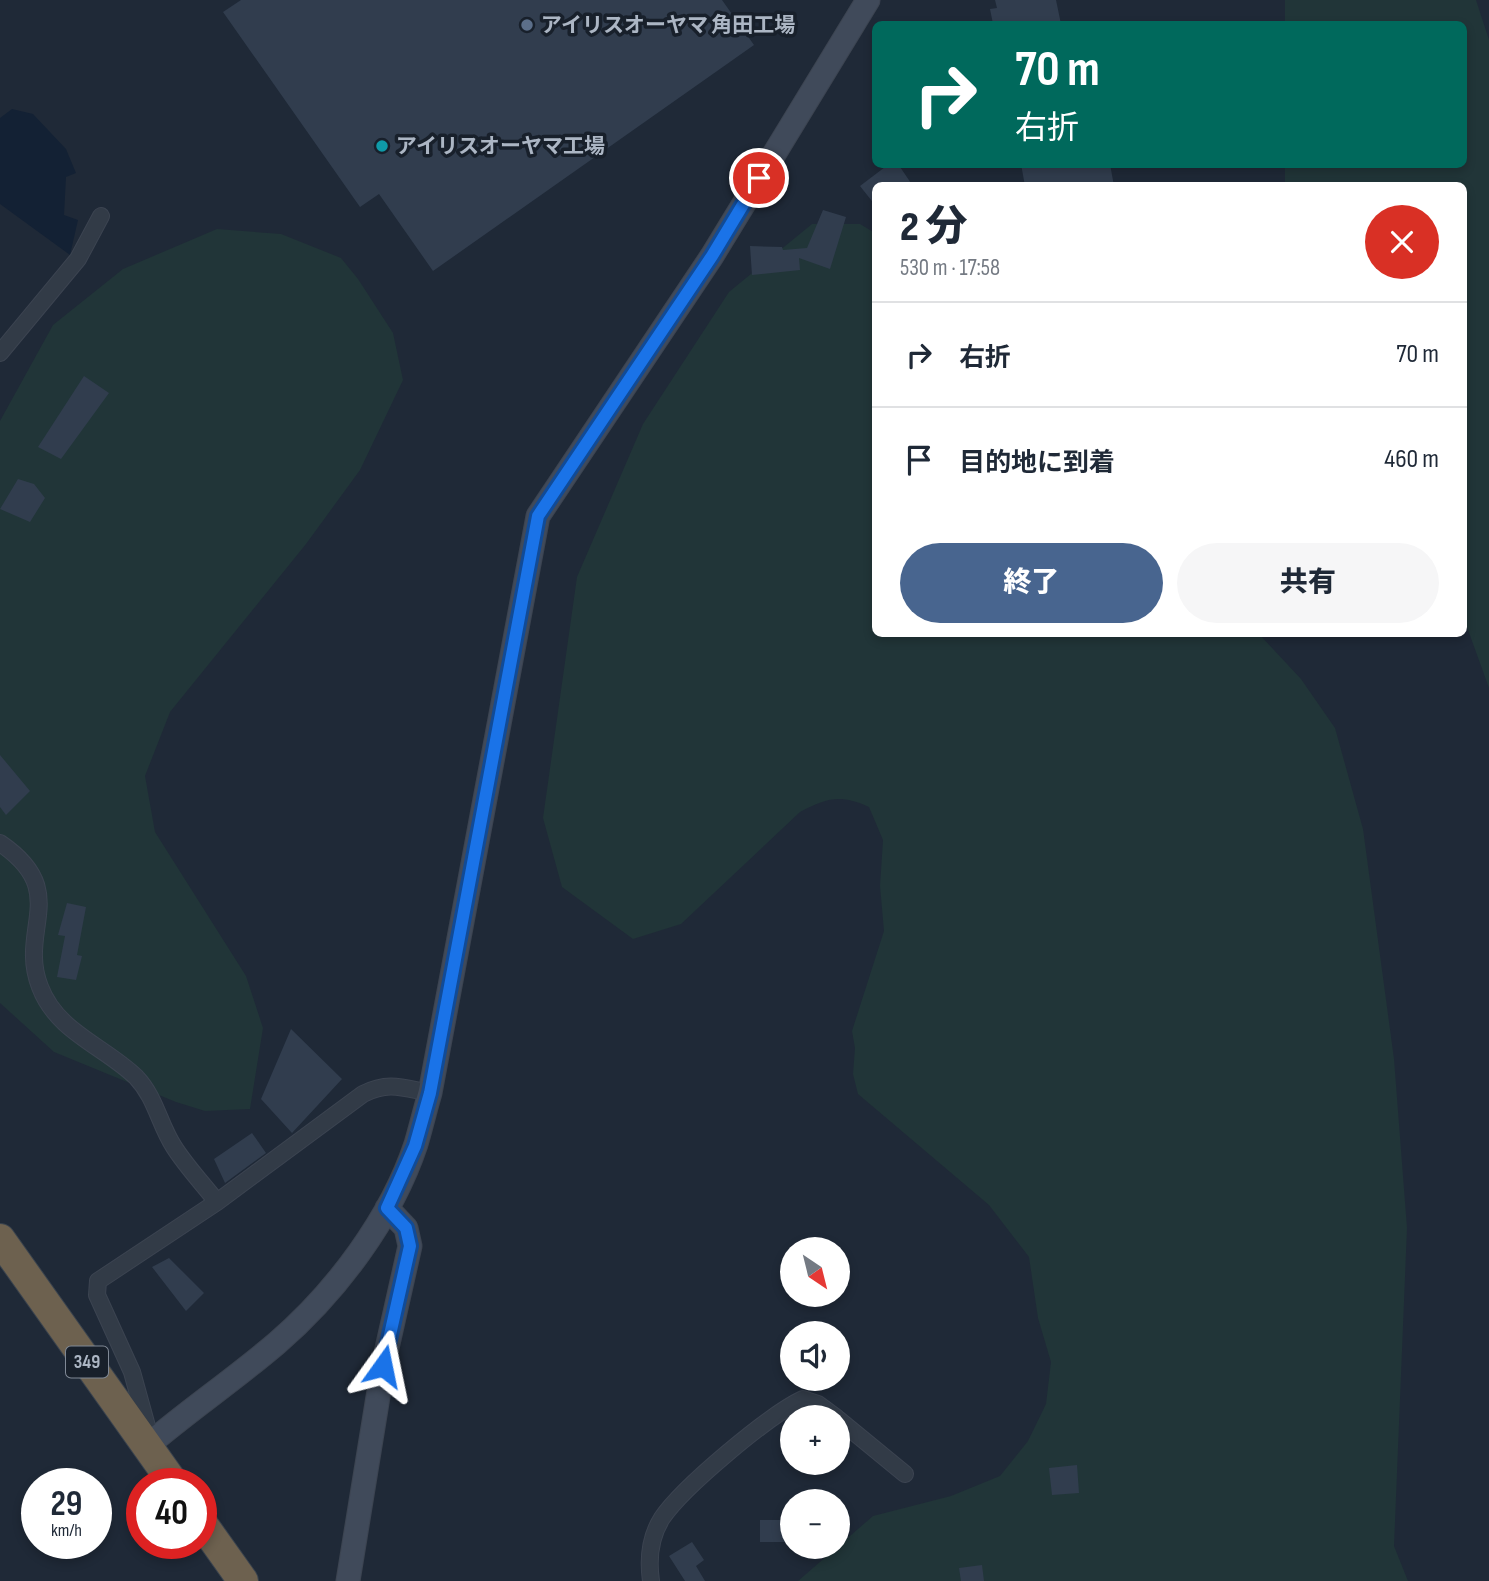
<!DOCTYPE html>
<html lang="ja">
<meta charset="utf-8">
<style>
body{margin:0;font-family:"Sofia Sans Condensed","Noto Sans JP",sans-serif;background:#f6f6f7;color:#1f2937;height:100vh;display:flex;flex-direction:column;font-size:26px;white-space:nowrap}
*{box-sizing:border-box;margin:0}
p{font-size:23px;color:#747a83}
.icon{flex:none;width:38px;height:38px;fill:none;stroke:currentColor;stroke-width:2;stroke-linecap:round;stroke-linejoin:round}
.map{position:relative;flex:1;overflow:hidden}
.drawer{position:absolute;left:872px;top:182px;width:595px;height:455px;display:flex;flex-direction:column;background:#fff;border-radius:10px;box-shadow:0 4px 10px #0003}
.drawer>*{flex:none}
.hud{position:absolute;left:872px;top:21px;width:595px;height:147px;border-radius:10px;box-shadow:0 4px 10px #0003;background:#00695c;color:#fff;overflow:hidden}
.needle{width:46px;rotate:145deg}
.buttons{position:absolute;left:780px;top:1237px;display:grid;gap:14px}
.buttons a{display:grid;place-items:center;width:70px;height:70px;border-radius:50%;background:#fff;box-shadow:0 4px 10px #0003;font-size:35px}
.speed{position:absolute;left:21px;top:1468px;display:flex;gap:14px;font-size:35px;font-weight:700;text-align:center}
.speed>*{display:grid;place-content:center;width:91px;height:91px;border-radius:50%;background:#fff;box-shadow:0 4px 10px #0003;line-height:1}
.speed small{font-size:18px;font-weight:400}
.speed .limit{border:10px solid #d22;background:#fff;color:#111}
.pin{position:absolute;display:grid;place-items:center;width:60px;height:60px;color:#fff;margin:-30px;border:4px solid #fff;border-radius:50%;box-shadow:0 2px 7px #0007}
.me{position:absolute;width:77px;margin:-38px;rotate:12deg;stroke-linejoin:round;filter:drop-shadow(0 0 5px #0008)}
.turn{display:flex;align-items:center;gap:24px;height:147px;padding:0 28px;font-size:32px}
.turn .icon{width:91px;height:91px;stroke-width:2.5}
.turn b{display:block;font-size:49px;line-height:60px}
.round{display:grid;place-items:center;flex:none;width:74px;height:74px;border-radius:37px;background:#f6f6f7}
.head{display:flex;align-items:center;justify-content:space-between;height:119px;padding:0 28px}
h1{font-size:42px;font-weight:800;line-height:52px}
.primary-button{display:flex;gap:14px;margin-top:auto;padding:14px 28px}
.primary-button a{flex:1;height:80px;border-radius:42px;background:#48658f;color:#fff;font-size:28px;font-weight:800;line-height:80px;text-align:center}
.primary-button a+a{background:#f6f6f7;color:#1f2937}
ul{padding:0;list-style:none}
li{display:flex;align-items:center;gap:21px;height:105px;padding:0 28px;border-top:2px solid #e0e1e3}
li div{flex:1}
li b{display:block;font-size:26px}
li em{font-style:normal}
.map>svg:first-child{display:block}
.green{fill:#213538}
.water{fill:#132134}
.building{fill:#313d4e}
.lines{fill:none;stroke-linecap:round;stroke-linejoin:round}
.street-casing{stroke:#3c4451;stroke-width:18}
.secondary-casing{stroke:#3c4451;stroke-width:25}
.highway-casing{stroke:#3a434e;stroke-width:32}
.street{stroke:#323b47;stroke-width:16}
.secondary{stroke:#404a5a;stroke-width:23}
.highway{stroke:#6d614f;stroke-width:30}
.route-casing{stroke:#114b97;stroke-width:18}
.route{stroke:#1a73e8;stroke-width:12}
.service-dot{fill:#5c6f8a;stroke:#18202b;stroke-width:2.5}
.culture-dot{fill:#0f9aa8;stroke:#18202b;stroke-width:2.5}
.labels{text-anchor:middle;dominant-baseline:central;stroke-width:7;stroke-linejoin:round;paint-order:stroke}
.shield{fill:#18202b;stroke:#808996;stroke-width:2}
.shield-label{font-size:19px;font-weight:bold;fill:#acb6c4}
.poi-label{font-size:21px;font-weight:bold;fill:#acb6c4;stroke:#18202b;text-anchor:start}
</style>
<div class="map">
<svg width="1489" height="1581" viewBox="0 0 1489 1581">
<rect width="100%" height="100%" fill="#1f2937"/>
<!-- green -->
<path class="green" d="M1285,0H1476L1489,40V688L1463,616V186L1285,185V165L1463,164V24H1285Z
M812,224H860L875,233V634H1259L1301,679L1335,728L1363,829L1394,1059L1407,1228L1394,1546L1408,1581H798L873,1516L951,1496L1000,1476L1028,1441L1046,1404L1051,1362L1038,1318L1029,1257L989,1205L858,1094L853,1074L855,1048L852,1031L884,931L880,886L883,840L869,807C840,794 827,798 800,812L681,924L633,939L562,887L543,818L577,577L643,424L729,292Z
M217,229L281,234L341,258L358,279L393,333L403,380L360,470L306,544L170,712L145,776L155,832L246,976L263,1028L250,1109L205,1111L176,1102L54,1052L0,1003V421L53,325L123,269Z"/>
<!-- water -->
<path class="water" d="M12,109L33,114L66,149L76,173L66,177L64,215L78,220L70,255L0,204V118Z"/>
<!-- building -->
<path class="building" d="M241,0H722L754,45L433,271L379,194L360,207L223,12Z
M995,0H1056L1061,24H993L990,9L997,8Z
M889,164H898L913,186H875V205L860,186Z
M1021,164H1110L1114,186H1025Z
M823,210L846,217L830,269L799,258L800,270L752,275L750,246L782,247L783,250L807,248Z
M84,376L109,393L61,459L38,447Z
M18,479L34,484L45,498L30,522L0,509Z
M0,755L30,791L6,815L0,807Z
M67,903L86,907L77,955L82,956L76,980L57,977L65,936L58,935Z
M291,1029L342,1079L292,1133L261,1099Z
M252,1133L266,1153L225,1183L214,1159Z
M169,1258L204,1293L186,1311L152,1267Z
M1077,1465L1079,1493L1052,1495L1049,1468Z
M760,1520H788V1542H760Z
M692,1542L704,1560L696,1566L705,1581H685L669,1556Z
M982,1565L984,1581H961L959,1568Z"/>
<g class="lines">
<!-- street casing -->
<g class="street-casing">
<path id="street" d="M0,353L78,259L101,216
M0,843C72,892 17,929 40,987C57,1032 104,1046 136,1077C156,1098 159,1124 174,1147C186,1166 203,1184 217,1202
M838,1419L905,1474
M148,1430L132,1372L97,1295L98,1281L217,1202L363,1094C389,1081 403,1088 430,1093
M651,1581C648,1560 650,1537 662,1518C683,1487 769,1415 803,1399L818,1404L837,1418"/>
</g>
<!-- secondary casing -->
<g class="secondary-casing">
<path id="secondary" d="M147,1446C189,1410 235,1379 277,1343C336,1292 391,1219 416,1144C421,1127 425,1110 430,1093L538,516L712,256L868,0
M348,1581L383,1366L410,1246L406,1228L387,1208"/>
</g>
<!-- highway casing -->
<g class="highway-casing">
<path id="highway" d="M0,1239L174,1484
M201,1522L243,1581"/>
</g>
<!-- street -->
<use href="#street" class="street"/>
<!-- secondary -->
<use href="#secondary" class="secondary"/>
<!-- highway -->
<use href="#highway" class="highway"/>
</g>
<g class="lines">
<!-- route casing -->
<g class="route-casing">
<path id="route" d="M383,1366L410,1246L406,1228L387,1208L415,1146L430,1093L538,516L712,256L759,178"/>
</g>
<!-- route -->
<use href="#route" class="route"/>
</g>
<!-- markers -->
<circle class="service-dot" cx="527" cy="25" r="7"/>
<circle class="culture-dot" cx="382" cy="146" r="7"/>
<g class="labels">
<!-- shield labels -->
<rect class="shield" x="66" y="1346.5" width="42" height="31" rx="5"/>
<g class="shield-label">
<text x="87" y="1362">349</text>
</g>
<!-- poi labels -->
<g class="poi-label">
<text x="541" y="25">アイリスオーヤマ 角田工場</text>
<text x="396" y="146">アイリスオーヤマ工場</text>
</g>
</g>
</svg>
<div class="buttons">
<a><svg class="needle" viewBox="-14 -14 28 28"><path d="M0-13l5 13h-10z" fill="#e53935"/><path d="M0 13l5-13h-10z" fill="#747a83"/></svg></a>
<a><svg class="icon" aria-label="sound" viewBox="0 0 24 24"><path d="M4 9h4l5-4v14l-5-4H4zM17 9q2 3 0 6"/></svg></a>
<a>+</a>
<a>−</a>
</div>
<div class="speed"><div>29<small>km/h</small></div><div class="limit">40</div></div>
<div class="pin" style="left:759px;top:178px;background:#d93025"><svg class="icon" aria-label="arrive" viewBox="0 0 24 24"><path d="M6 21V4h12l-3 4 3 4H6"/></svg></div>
<svg class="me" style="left:383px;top:1366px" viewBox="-20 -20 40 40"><path d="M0-17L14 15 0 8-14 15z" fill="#1a73e8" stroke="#fff" stroke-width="4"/></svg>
<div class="hud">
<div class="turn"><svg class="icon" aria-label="right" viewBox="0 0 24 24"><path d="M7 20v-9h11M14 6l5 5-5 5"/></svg><div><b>70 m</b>右折</div></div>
</div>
<section class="drawer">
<div class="head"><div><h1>2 分</h1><p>530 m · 17:58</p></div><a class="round" style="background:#d93025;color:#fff"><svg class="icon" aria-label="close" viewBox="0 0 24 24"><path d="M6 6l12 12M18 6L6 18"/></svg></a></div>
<ul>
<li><svg class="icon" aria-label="right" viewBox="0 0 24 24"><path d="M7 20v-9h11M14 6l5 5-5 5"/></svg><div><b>右折</b></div><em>70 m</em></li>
<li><svg class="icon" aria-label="arrive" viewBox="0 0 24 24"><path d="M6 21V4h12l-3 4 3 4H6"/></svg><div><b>目的地に到着</b></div><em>460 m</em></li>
</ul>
<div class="primary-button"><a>終了</a><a>共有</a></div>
</section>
</div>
